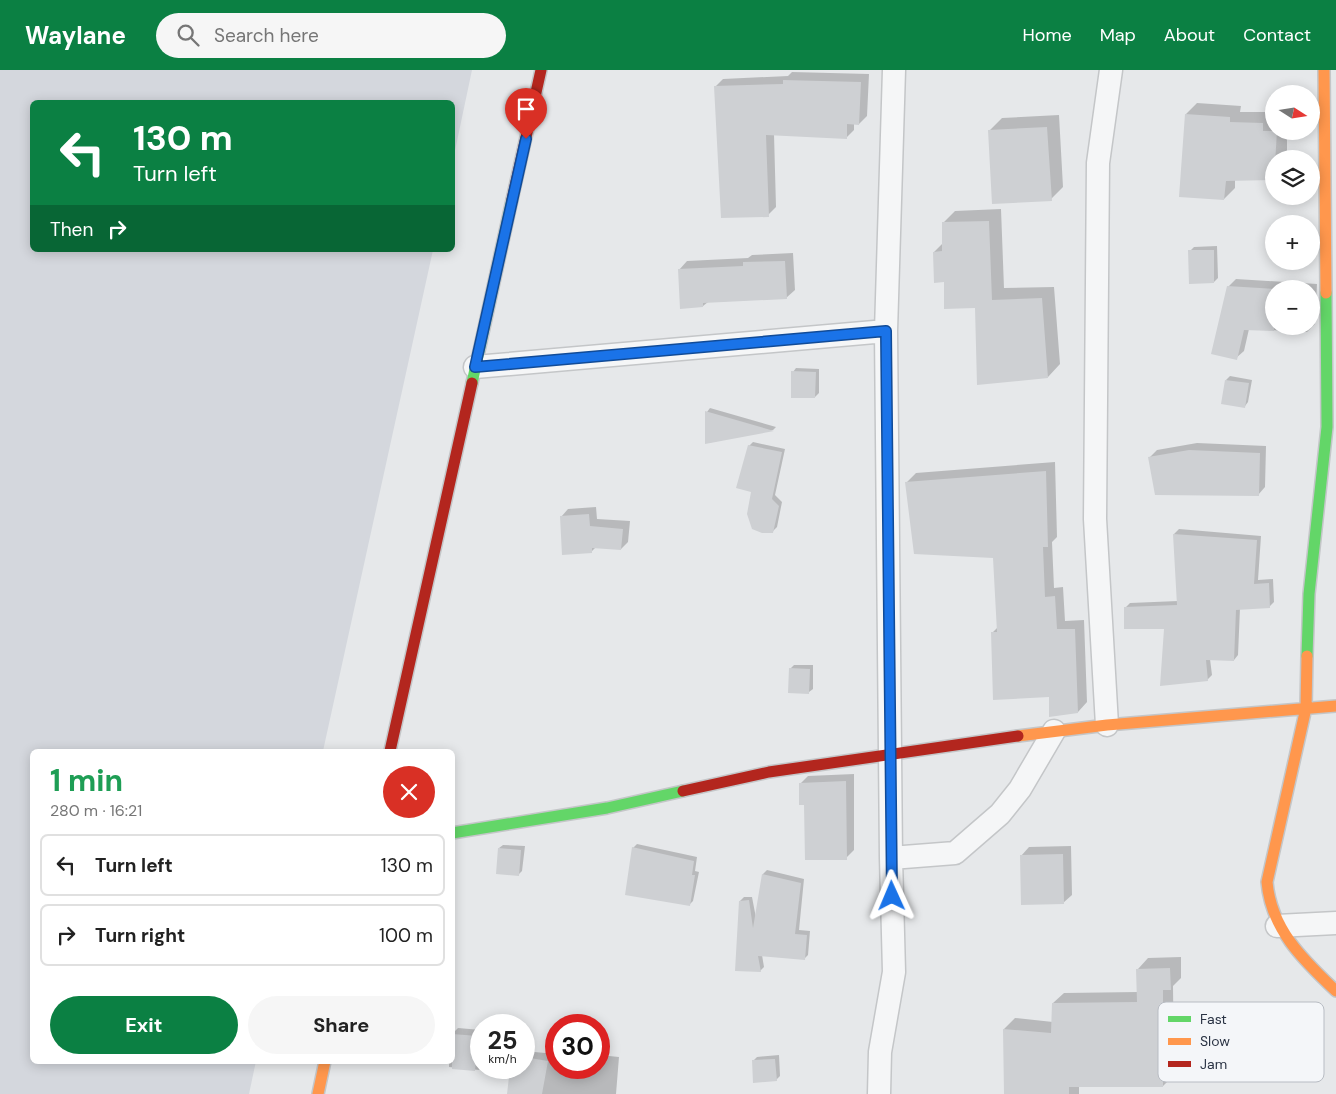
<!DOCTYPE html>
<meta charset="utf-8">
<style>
body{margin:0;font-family:"DM Sans",sans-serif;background:#f6f6f6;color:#222;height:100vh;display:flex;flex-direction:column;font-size:19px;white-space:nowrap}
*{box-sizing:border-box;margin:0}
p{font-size:16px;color:#767676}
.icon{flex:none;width:28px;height:28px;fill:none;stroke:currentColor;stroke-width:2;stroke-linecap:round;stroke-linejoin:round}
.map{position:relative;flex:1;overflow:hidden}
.panel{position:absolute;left:30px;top:679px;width:425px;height:315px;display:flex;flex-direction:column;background:#fff;border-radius:8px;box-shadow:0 2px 12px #0003}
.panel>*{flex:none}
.top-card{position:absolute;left:30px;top:30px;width:425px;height:152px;border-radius:8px;box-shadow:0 2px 12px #0003;background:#0b8043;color:#fff;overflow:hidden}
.needle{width:32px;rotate:102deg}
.buttons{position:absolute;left:1265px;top:15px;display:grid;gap:10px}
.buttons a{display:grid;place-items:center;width:55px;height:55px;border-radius:50%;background:#fff;box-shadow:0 2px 12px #0003;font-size:25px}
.speed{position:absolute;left:470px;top:944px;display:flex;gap:10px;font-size:25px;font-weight:700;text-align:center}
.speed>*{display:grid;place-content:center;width:65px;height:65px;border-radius:50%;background:#fff;box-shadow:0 2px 12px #0003;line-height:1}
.speed small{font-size:12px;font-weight:400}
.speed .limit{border:8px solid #d22;background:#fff;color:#111}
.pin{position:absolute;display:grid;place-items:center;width:42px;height:42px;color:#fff;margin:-51px -21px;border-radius:50% 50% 50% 0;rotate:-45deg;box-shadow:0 0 5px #0007}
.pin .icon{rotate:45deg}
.me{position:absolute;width:55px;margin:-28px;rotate:359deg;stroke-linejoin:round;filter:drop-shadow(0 0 4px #0008)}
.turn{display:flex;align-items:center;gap:18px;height:105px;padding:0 20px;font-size:22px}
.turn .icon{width:65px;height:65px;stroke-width:2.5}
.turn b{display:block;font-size:35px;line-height:42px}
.then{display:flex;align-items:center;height:48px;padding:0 20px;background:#0003;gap:10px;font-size:19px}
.round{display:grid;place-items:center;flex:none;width:52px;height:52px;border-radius:26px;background:#f6f6f6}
.headline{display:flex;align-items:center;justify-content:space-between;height:85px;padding:0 20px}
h1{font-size:30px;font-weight:700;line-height:38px;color:#1e9e55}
.button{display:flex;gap:10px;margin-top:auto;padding:10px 20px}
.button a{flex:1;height:58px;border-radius:30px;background:#0b8043;color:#fff;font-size:20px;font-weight:700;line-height:58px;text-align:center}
.button a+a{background:#f6f6f6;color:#222}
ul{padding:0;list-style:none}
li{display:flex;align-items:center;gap:15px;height:62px;margin:0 10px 8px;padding:0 10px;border:2px solid #e0e0e0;border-radius:8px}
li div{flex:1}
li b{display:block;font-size:19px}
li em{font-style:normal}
header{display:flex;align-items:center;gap:30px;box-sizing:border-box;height:70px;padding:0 25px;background:#0b8043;color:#fff}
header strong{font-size:24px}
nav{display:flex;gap:28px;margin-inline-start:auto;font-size:18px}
.search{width:350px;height:45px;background:#f6f6f6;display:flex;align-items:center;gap:12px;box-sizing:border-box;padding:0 18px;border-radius:28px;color:#767676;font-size:19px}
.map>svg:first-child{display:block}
.built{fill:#d4d7dd}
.shadow{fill:#0003;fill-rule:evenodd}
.building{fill:#ced0d3}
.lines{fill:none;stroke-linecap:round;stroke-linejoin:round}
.street-casing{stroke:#c4c6c8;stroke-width:25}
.fast-casing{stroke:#c4c6c8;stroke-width:14}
.slow-casing{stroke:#c4c6c8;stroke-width:14}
.jam-casing{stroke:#c4c6c8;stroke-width:14}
.street{stroke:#f5f6f7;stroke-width:22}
.fast{stroke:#63d668;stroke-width:11}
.slow{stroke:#ff974d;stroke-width:11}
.jam{stroke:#b3261e;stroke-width:11}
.route-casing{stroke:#114b97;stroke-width:12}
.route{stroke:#1a73e8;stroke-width:9}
.key{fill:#f4f6f9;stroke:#b8bcc3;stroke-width:1}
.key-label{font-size:14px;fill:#2b3445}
</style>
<header>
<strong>Waylane</strong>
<div class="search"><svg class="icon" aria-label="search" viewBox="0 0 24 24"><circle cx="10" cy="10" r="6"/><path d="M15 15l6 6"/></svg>Search here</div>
<nav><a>Home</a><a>Map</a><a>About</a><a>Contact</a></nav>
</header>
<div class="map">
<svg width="1336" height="1024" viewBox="0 0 1336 1024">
<rect width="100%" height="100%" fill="#e6e8ea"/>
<!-- built -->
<path class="built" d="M0,0H472L453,90L452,32H32V180H433L323,681H32V991H256L249,1024H0Z"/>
<!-- shadow -->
<path class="shadow" d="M792,2L869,4L867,46L859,54H854V60L846,68L774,64L776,137L768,145L715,17L723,9L788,6Z
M1197,33L1241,36L1240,42H1273L1274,61H1287V89H1274L1235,109V118L1224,129L1186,44Z
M1059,45L1063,117L1051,129L989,61L1002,48Z
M1001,139L1004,218L1054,217L1060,294L1048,307L976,237L945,211L934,182L943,173V153L955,141Z
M1217,176L1218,208L1214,212L1190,181L1194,177Z
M793,183L795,220L786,228L708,232L703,236L679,200L687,191L748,188L752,185Z
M1236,209L1317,214L1315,254L1307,262L1249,259L1244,281L1236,288L1228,217ZM1274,219H1311V256H1274Z
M796,298L819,299V323L815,327L793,302Z
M1230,306L1252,310L1248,332L1245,336L1226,310Z
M710,338L776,357L773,360L707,373V342Z
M753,372L785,379L775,425L782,432L777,457L773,461L749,376Z
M1197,373L1266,376L1265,417L1258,425L1150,387L1157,380Z
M1055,392L1057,467L1052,472L1054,518L1063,517L1065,551L1084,550L1087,632L1078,642L1050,626L992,563L998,557L995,487L907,412L916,403Z
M596,437L597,449L630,451L628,472L621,479L596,477L591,482L561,447L568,439Z
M1179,459L1261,466L1258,510L1273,509L1274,532L1269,537L1240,538L1238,585L1234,590L1210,589L1212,605L1207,610L1165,558L1125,538L1130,533L1178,531L1174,464Z
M794,595H813V619L809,622L790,599Z
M854,704V780L846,788L806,734L800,714L808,706Z
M637,774L697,787L695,801L699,802L693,831L689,835L633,778Z
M503,775L525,776L522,801L518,805L499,778Z
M1071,776L1072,825L1063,833L1021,786L1029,777Z
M767,800L804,809L799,860L810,861L808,885L804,889L762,885L764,897L760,901L740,831L744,827H752L756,848L763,804Z
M1181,887V908L1173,916L1174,1005L1163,1016H1079V1024H1005L1004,959L1015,948L1053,952V933L1064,923L1138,922V899L1148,888Z
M458,958L481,960V998H524V981L556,984V998H599V985L619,987L616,1024H509L510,1003L449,997V991H452V964Z
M779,985L780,1006L776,1010L753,991L757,987Z"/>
<!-- building -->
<path class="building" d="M783,10L861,12L859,55L847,54V69L766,65L769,147L721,148L714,16L783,14Z
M1185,44L1230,47V52L1263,53V61H1277L1274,110L1226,111L1224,130L1179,127Z
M1047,57L1052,131L992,134L988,60Z
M989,151L992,230L1042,228L1048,308L977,315L975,238L944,239V212L934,213L933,182L942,181V152Z
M1188,180H1214V213L1189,214Z
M785,191L787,229L703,233V237L680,239L678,199L743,196V192Z
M1227,216L1274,219V261L1244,260L1237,290L1211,284Z
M791,301L816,302L815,328H791Z
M1225,310L1249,313L1245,338L1221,334Z
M705,341L774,361L705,374Z
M748,375L782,382L772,429L779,436L773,463H762L752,459L747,444L751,422L736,418Z
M1189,380L1260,383L1259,426L1155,425L1148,387Z
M1046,401L1048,477H1043L1045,527L1055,526L1057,559H1075L1078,643L1049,647V627L993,630L991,562H997L993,488L914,484L905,412Z
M589,444L590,456L623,459L621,480L592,478V483L562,485L560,446Z
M1173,464L1257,470L1254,514L1269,513L1270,538L1236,540L1234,591L1206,590L1208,611L1160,616L1164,559H1124V537L1177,535Z
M789,598L810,599L809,624L788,623Z
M846,711L847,790H805L804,735H799V713Z
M632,777L694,791L692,805H695L690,836L625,825Z
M498,778L521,780L519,806L496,804Z
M1063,784L1064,834L1021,835L1020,785Z
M762,804L801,813L795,864L807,865L805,890L758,886L761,902L735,901L739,831L749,830L753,858Z
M1170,898L1171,920H1163V1017H1069V1024H1004L1003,959L1051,963L1052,933L1137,932L1136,899Z
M452,964L478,966L475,1001L452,999Z
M524,987L548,991L542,1024H507L510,998H524Z
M775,989L777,1011L753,1013L752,990Z"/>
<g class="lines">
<!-- street casing -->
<g class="street-casing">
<path id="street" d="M475,297L886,261
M1107,655L1095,449L1098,93L1111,0
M891,788L886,261L894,0
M1277,856L1336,853
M879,1024L880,982L894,902L891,788L955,783L1000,744L1020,719L1054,661"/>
</g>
<!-- fast casing -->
<g class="fast-casing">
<path id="fast" d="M472,313L512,130
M1307,586L1309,524L1327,357L1326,223
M452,763L607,738L683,721"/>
</g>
<!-- slow casing -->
<g class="slow-casing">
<path id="slow" d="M1324,0L1326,223
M1307,586L1306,638L1267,812C1271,859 1303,890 1336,921
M1018,666L1107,655L1336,636
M318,1024L325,991"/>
</g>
<!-- jam casing -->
<g class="jam-casing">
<path id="jam" d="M512,130L541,0
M390,681L472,313
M683,721L769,702L1018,666"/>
</g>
<!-- street -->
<use href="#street" class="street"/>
<!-- fast -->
<use href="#fast" class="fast"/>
<!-- slow -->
<use href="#slow" class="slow"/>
<!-- jam -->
<use href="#jam" class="jam"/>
</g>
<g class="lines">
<!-- route casing -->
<g class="route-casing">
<path id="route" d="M526,69L475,297L886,261L892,826"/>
</g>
<!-- route -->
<use href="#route" class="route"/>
</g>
<!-- legend -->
<rect x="1158" y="932" width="166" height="80" rx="8" class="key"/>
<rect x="1168" y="946" width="23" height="6" fill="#63d668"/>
<rect x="1168" y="968" width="23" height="7" fill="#ff974d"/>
<rect x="1168" y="991" width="23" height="6" fill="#b3261e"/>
<g class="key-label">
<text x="1200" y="954">Fast</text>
<text x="1200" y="976">Slow</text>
<text x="1200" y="999">Jam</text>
</g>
</svg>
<div class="buttons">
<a><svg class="needle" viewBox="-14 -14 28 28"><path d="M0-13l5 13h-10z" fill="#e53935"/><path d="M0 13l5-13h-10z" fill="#767676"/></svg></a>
<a><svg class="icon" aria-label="layers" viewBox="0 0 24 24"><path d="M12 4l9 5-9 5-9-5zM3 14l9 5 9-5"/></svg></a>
<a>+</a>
<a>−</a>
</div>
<div class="speed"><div>25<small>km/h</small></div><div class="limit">30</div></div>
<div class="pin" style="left:526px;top:69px;background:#d93025"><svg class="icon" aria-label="arrive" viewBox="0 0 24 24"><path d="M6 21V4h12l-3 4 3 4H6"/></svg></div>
<svg class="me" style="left:892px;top:826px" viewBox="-20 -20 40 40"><path d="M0-17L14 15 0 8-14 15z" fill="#1a73e8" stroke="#fff" stroke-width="4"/></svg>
<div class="top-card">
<div class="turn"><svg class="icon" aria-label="left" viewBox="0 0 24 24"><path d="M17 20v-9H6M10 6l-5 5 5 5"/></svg><div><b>130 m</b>Turn left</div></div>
<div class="then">Then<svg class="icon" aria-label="right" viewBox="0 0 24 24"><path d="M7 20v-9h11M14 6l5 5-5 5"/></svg></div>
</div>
<section class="panel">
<div class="headline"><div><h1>1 min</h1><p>280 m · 16:21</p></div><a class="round" style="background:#d93025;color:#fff"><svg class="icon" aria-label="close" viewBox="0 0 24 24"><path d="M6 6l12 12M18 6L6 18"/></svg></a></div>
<ul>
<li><svg class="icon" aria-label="left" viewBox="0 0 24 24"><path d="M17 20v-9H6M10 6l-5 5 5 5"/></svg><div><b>Turn left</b></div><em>130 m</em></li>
<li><svg class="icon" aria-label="right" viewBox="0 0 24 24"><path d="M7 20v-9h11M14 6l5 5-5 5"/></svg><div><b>Turn right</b></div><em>100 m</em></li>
</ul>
<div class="button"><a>Exit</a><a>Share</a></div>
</section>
</div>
